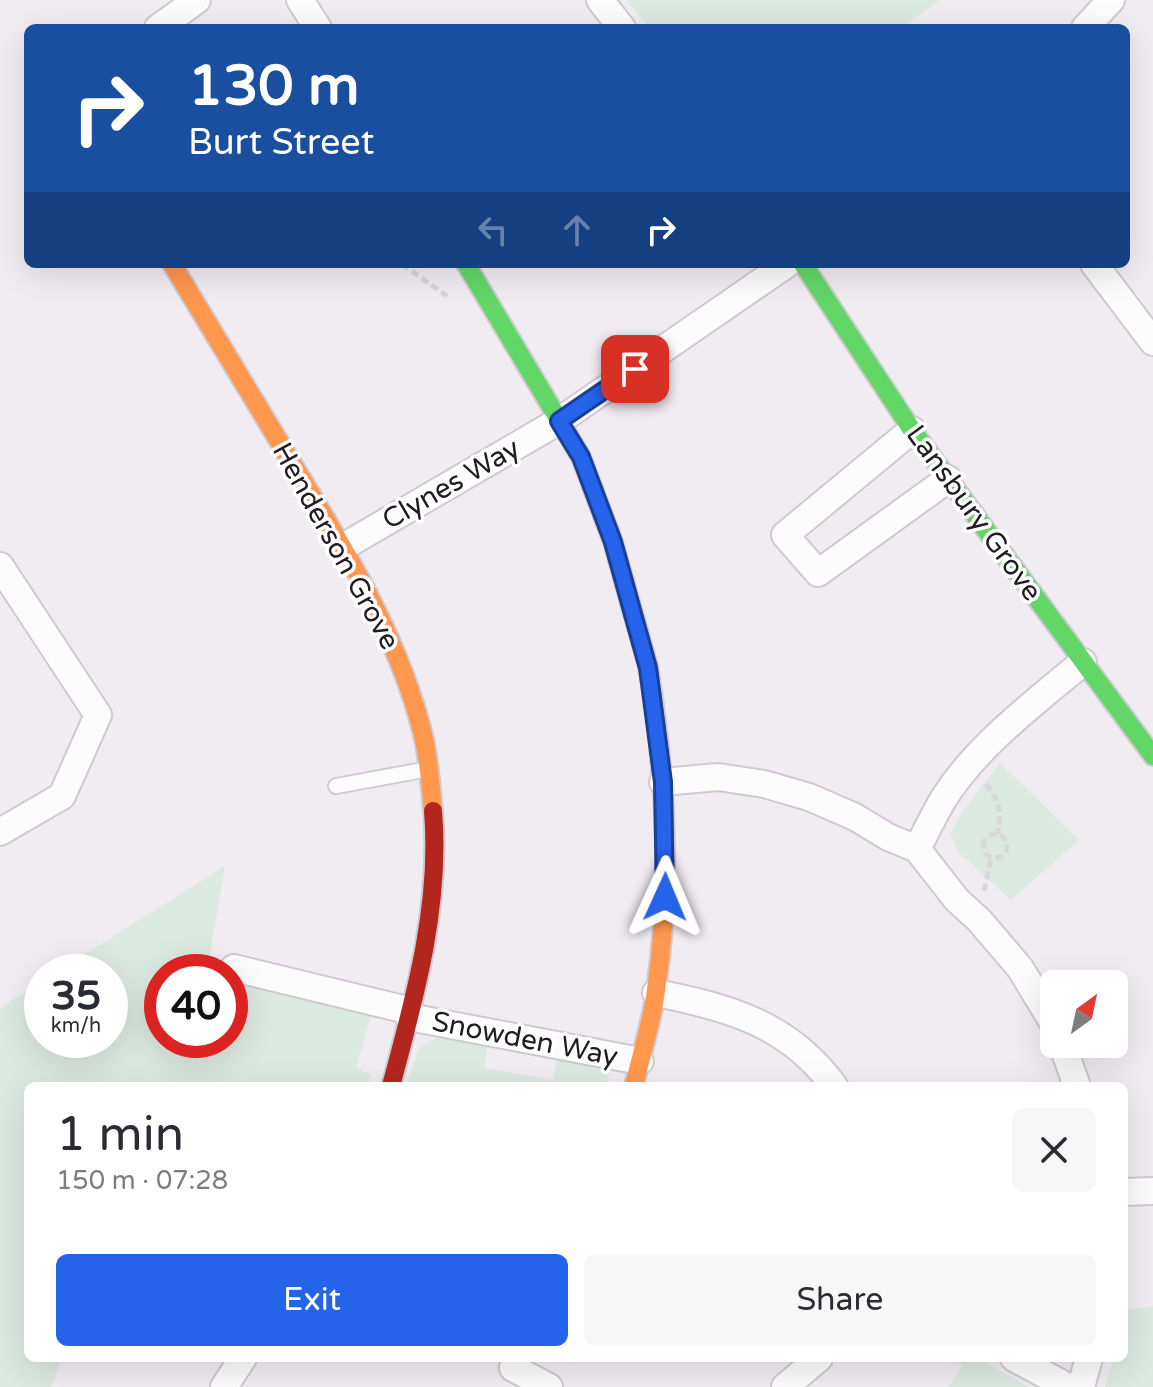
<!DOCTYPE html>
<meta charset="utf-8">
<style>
body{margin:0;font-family:"Varela Round",sans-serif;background:#f7f7f7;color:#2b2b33;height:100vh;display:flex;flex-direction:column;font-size:30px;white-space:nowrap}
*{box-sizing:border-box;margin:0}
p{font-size:26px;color:#7c7c81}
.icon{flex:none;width:44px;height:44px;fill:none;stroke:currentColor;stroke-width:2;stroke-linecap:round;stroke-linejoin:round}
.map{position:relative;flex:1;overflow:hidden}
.details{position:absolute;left:24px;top:1082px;width:1104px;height:280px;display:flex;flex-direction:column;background:#fff;border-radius:12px;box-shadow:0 8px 32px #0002}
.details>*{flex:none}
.banner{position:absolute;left:24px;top:24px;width:1106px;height:244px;border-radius:12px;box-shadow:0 8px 32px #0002;background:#1a4fa0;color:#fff;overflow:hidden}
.needle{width:52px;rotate:33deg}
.tools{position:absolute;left:1040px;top:970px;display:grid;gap:16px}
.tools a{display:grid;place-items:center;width:88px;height:88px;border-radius:12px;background:#fff;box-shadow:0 8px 32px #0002;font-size:40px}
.speed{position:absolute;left:24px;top:954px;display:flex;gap:16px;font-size:40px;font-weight:700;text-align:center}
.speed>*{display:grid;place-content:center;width:104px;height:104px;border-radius:50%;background:#fff;box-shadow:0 8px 32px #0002;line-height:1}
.speed small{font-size:20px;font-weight:400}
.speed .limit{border:12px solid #d22;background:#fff;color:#111}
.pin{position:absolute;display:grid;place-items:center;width:68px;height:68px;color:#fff;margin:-34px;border-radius:16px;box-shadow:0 4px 12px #0006}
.me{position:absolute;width:88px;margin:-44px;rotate:1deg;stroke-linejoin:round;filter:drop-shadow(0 0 6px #0008)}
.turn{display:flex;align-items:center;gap:28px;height:168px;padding:0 32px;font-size:36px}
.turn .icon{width:104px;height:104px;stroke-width:2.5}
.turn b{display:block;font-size:56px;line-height:68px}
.lanes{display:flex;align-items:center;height:76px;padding:0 32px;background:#0003;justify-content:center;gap:40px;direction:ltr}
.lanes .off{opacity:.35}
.round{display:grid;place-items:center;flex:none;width:84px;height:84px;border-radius:12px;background:#f7f7f7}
.headline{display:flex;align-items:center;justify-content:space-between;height:136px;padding:0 32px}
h1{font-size:48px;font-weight:600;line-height:60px}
.primary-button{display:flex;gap:16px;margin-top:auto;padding:16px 32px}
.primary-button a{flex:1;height:92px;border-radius:12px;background:#2563eb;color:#fff;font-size:32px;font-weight:600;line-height:92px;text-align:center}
.primary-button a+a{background:#f7f7f7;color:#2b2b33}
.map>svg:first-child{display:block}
.green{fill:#dce9e0;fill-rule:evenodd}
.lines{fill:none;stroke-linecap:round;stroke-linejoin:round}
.lane-casing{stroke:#cfcad0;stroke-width:18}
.street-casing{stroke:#cfcad0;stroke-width:30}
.fast-casing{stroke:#cfcad0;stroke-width:22}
.slow-casing{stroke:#cfcad0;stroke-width:22}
.jam-casing{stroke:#cfcad0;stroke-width:22}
.path{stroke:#d9d8d9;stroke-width:5;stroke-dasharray:8 4;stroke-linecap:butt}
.lane{stroke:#fdfcfd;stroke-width:14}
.street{stroke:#fdfcfd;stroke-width:26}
.fast{stroke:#63d668;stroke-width:18}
.slow{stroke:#ff974d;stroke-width:18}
.jam{stroke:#b3261e;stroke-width:18}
.route-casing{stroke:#184099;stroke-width:20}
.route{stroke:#2563eb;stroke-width:14}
.labels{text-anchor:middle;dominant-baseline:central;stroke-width:7;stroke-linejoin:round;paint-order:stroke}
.street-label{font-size:28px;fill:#201c21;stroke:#fff}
</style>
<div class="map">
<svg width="1153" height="1387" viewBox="0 0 1153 1387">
<rect width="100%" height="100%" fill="#f1ecf2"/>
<!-- green -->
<path class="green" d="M627,0H940L901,28H649Z
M1000,763L1079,840L1011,900L959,853L950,834L962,812Z
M225,866L209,960L374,1006L356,1068L371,1075L367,1086H28V1358H62L51,1387H0V1008L42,981V1040H110V972H56ZM162,972H230V1040H162Z
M441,1035L488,1043L484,1068L553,1080L558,1054L598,1063L610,1071L606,1086H406L419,1048Z
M1153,1306V1387H1105L1114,1358H1124V1325L1128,1310Z
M945,1358H977L1029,1387H948L963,1365Z"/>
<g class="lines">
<!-- lane casing -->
<g class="lane-casing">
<path id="lane" d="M336,786L429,769"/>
</g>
<!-- street casing -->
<g class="street-casing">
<path id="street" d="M300,0L318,28
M600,0L622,28
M158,28L197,0
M1085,28L1111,0
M1094,264L1153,342
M912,430L785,535L818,573L948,479
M343,547L559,421L787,264
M0,566L98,715L62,796L0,832
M663,782L718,777L764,784L809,797L855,817L888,837L917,849L957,900L979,920L1020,968L1054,1024
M917,849C926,832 935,812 946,795C980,743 1036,702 1083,662
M234,968L411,1011
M656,993C728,1007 789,1024 834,1086
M409,1017L640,1061
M1062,1044L1077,1086
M1124,1192L1153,1191
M1014,1358L1068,1387
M513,1368L549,1387
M224,1387L243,1358
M785,1387L819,1358
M1081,1387L1089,1358"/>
</g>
<!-- fast casing -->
<g class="fast-casing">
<path id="fast" d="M466,264L581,457L613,542L648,666
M803,264L912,430L1153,756"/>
</g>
<!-- slow casing -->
<g class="slow-casing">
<path id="slow" d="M172,264C212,330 252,397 292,463C342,545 393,627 419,720C428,749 430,780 433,811
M634,1086C641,1055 652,1022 656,990C672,882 666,774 648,666"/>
</g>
<!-- jam casing -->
<g class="jam-casing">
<path id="jam" d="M391,1086C415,997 441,904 433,811"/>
</g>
<!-- path -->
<path class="path" d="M402,264L447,296
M986,784C1001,802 1001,811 998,834
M983 846a12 12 0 1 1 24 0a12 12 0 1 1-24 0Z
M984,891L991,858"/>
<!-- lane -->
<use href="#lane" class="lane"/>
<!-- street -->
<use href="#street" class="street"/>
<!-- fast -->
<use href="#fast" class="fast"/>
<!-- slow -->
<use href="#slow" class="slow"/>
<!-- jam -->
<use href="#jam" class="jam"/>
</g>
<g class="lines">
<!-- route casing -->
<g class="route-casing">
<path id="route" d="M635,369L559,421L581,457L613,542L648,668L663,782L665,897"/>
</g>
<!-- route -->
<use href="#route" class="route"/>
</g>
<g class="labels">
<!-- street labels -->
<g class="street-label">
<text transform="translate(451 484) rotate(-30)">Clynes Way</text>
<text transform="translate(974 513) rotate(54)">Lansbury Grove</text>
<text transform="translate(336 546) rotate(61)">Henderson Grove</text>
<text transform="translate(525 1039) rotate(11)">Snowden Way</text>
</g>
</g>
</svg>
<div class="tools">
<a><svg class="needle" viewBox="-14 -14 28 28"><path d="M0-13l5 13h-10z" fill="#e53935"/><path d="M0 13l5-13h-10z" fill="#7c7c81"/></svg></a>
</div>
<div class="speed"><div>35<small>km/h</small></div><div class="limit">40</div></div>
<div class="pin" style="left:635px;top:369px;background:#d93025"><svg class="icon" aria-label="arrive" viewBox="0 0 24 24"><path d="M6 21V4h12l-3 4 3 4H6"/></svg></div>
<svg class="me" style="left:665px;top:897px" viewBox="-20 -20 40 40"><path d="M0-17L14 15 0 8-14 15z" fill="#2563eb" stroke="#fff" stroke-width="4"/></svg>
<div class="banner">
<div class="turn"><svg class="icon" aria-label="right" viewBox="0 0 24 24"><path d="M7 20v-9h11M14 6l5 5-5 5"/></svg><div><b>130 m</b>Burt Street</div></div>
<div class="lanes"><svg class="icon off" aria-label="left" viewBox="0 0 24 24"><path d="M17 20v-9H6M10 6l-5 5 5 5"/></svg><svg class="icon off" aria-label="ahead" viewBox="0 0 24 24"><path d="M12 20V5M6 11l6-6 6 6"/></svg><svg class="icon" aria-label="right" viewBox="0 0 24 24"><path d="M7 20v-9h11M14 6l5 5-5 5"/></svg></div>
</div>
<section class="details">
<div class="headline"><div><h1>1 min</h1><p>150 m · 07:28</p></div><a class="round"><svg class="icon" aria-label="close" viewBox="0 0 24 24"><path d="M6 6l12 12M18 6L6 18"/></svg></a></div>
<div class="primary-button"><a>Exit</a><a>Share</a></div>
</section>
</div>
